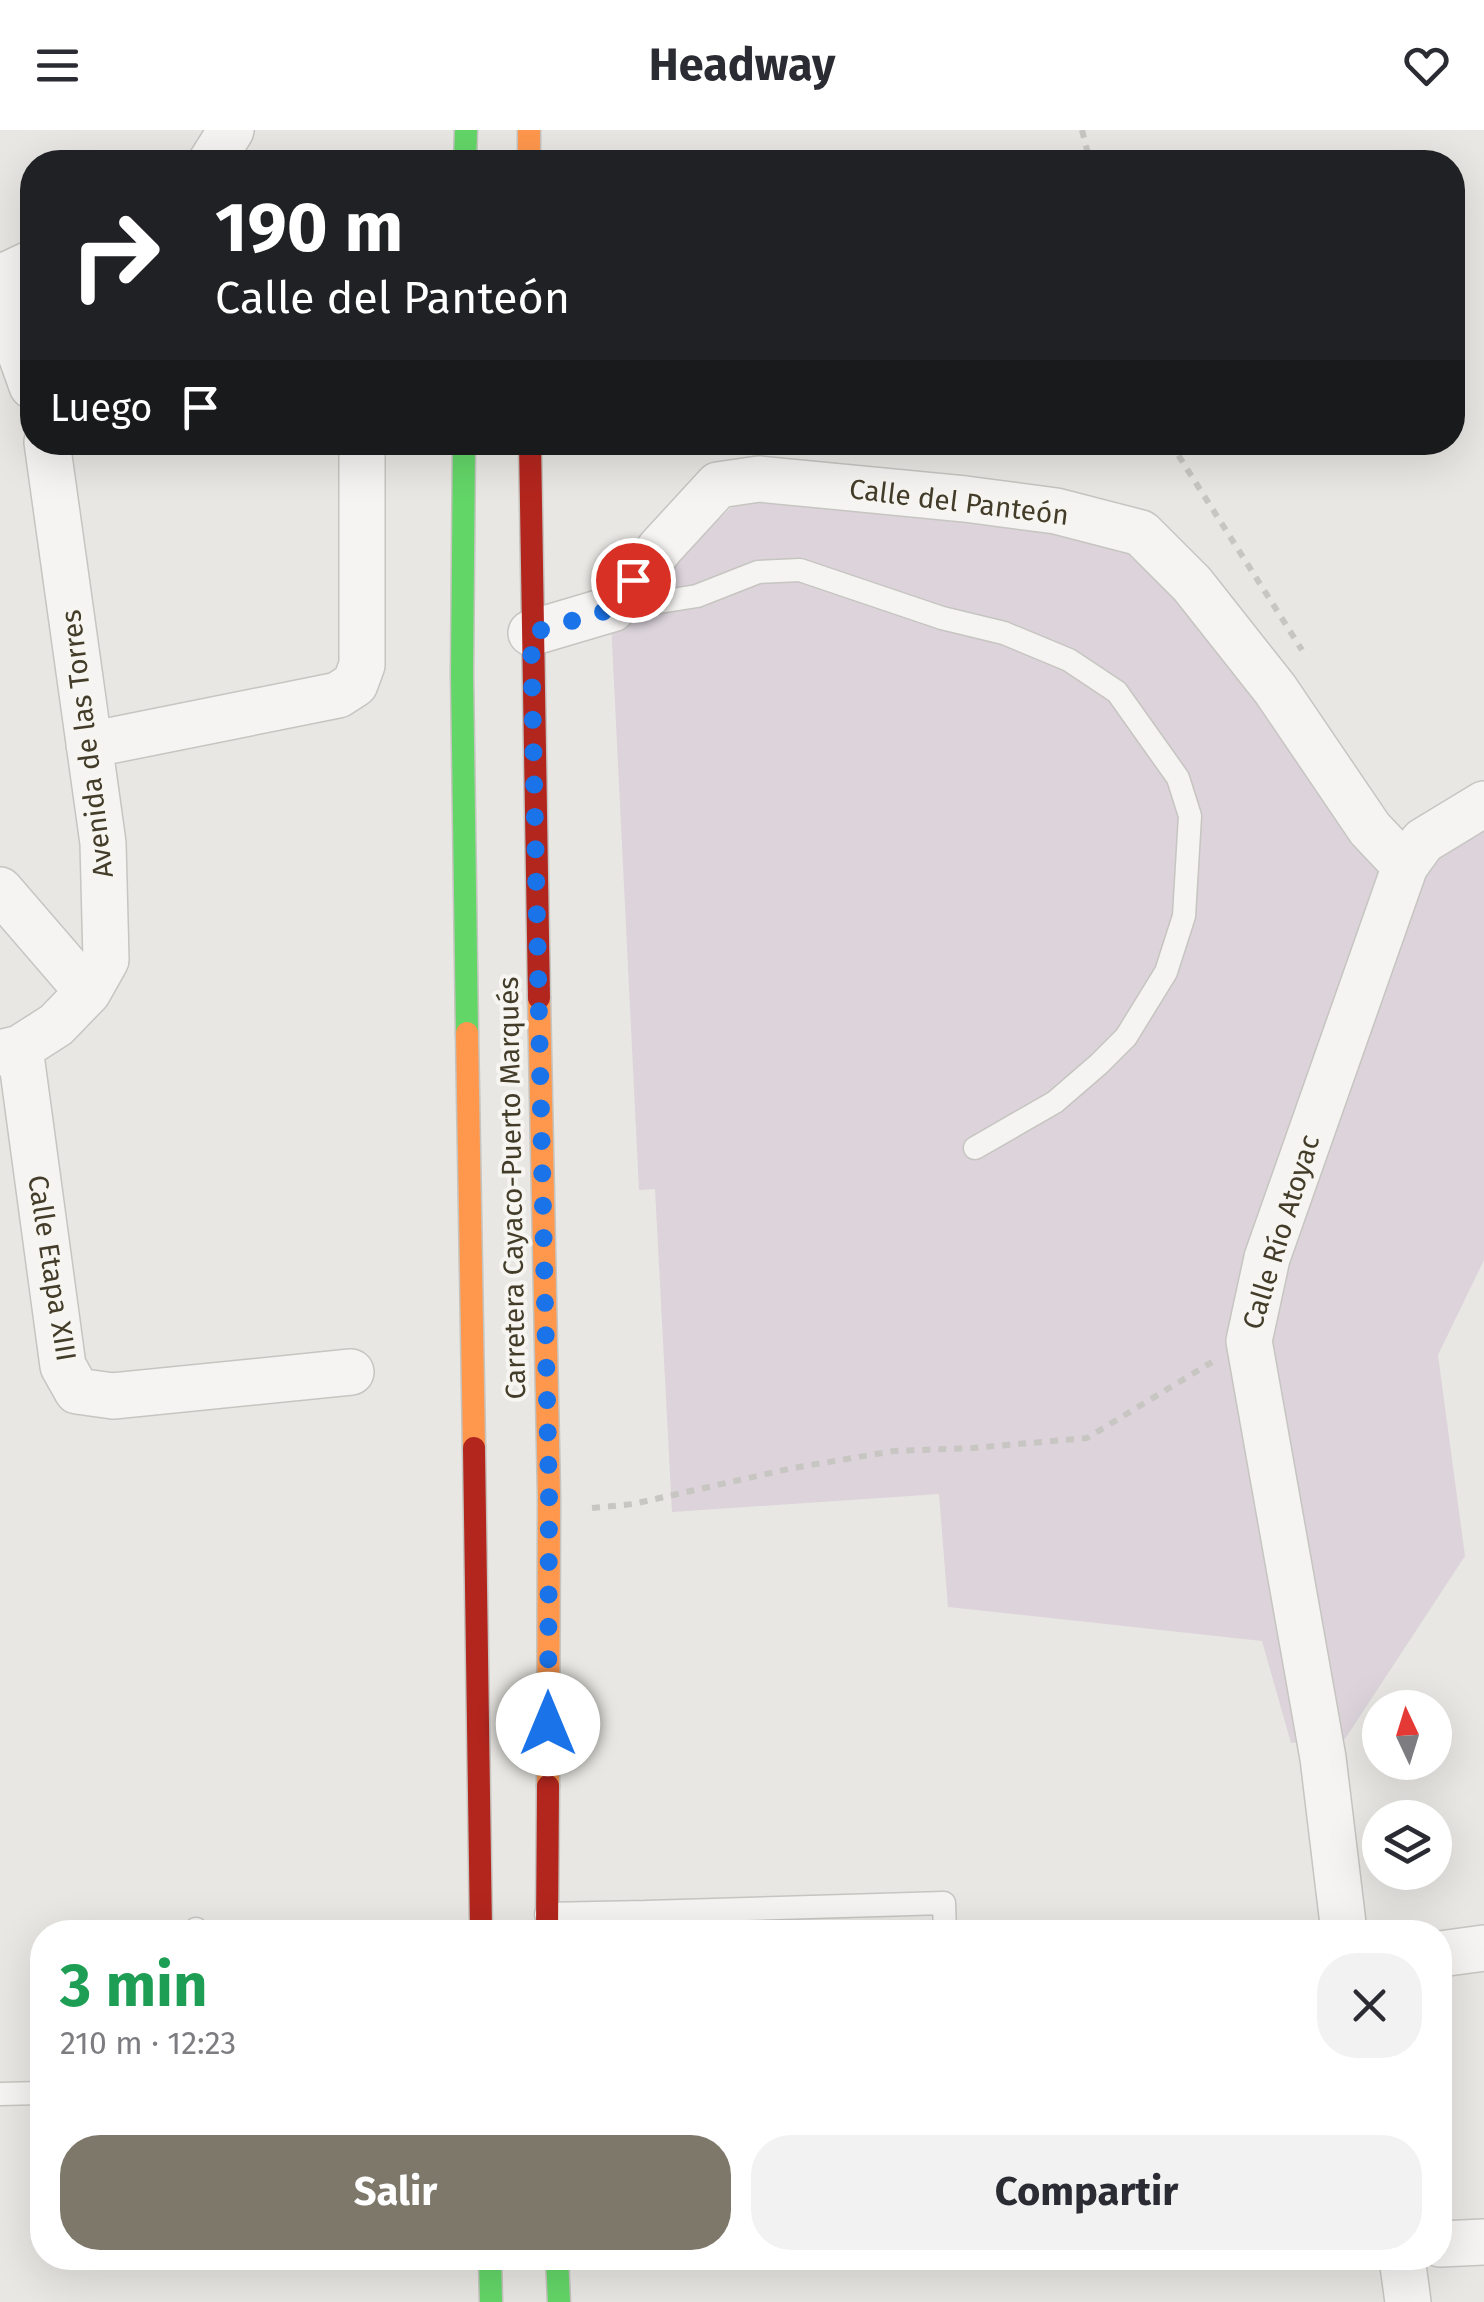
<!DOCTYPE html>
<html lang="es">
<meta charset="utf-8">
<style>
body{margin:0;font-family:"Fira Sans",sans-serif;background:#f2f2f3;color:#2b2b33;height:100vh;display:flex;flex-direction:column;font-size:38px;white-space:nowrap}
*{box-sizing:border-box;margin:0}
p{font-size:32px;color:#7c7c81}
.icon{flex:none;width:55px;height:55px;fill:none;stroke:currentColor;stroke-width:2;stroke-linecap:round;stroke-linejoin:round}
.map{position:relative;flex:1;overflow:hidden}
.details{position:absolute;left:30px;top:1790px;width:1422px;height:350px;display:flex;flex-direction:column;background:#fff;border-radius:40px;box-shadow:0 10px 40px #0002}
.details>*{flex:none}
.banner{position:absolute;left:20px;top:20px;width:1445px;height:305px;border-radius:40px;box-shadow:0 10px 40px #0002;background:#202124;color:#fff;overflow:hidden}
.needle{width:65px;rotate:356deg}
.tools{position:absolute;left:1362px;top:1560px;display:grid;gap:20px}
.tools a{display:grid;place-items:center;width:90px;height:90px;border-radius:50%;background:#fff;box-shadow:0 10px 40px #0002;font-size:50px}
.pin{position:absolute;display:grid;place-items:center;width:85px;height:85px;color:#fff;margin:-42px;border:5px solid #fff;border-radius:50%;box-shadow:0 2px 10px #0007}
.me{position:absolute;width:110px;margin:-55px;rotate:0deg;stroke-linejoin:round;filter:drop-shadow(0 0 8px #0008)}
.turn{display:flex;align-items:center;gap:35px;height:210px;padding:0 30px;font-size:45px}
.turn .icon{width:130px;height:130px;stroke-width:2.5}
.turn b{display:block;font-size:70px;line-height:85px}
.then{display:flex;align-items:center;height:95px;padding:0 30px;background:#0003;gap:20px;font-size:38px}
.round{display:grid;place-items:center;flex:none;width:105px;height:105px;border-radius:40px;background:#f2f2f3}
.head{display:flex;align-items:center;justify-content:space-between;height:170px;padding:0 30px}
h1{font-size:60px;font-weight:700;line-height:75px;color:#1e9e55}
.primary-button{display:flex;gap:20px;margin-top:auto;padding:20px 30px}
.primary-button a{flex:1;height:115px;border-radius:40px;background:#7d786a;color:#fff;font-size:40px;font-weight:700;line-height:115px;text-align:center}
.primary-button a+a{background:#f2f2f3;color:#2b2b33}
header{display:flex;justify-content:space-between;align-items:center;height:130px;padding:0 30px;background:#fff;font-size:45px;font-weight:700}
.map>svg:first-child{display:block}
.green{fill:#dcd3db}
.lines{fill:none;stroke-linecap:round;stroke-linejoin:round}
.lane-casing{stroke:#c6c5c1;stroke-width:25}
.street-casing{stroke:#c6c5c1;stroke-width:48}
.fast-casing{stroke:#c6c4bf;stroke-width:25}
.slow-casing{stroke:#c6c4bf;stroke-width:25}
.jam-casing{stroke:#c6c4bf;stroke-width:25}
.path{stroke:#c8c6c2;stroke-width:6;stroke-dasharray:8 8;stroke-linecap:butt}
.lane{stroke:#f5f4f2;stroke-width:22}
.street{stroke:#f5f4f2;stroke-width:45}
.fast{stroke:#63d668;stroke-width:22}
.slow{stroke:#ff974d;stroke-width:22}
.jam{stroke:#b3261e;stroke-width:22}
.route{stroke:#1a73e8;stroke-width:18;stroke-dasharray:0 32.4}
.labels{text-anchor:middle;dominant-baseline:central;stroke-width:8;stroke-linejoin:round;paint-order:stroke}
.street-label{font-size:28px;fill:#433c29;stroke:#f7f5f1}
</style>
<header><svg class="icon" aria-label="menu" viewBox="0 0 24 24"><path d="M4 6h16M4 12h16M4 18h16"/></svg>Headway<svg class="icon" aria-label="heart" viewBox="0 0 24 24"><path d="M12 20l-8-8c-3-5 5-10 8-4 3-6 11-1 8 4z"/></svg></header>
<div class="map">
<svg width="1484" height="2172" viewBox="0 0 1484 2172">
<rect width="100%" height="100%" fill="#e8e7e3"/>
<!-- green -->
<path class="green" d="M737,372L1023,384L1132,409L1200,483L1387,747L1484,701V1130L1438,1225L1465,1426L1345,1609L1291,1613L1262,1511L948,1477L939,1364L672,1382L655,1059L639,1060L611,492Z"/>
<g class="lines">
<!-- lane casing -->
<g class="lane-casing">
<path id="lane" d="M615,479L697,466L758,442L800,440L942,488L1004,503L1069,530L1117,562L1178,648L1190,686L1184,786L1166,842L1126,907L1099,934L1055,972L975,1018
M546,1784L646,1782
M196,1799V1802
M646,1802V1782L944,1773L945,1802
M0,1964L42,1963"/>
</g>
<!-- street casing -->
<g class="street-casing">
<path id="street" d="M211,32L231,0
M0,148L32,133
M0,166L32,256
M531,503L612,479L661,417L718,355L759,349L965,369L1056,381L1141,403L1192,454L1275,559L1370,699L1405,736
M89,615L338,565L355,554L362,535V312
M0,760L88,862
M20,918L63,1236L77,1261L113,1266L351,1242
M0,923L20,918L56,895L88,862L106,830L103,713L47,312
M1344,1802L1323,1628L1249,1211L1267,1128L1405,736L1423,711L1484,674
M1440,1824L1484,1818
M1440,2114L1484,2112
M1402,2128L1408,2172"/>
</g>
<!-- fast casing -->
<g class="fast-casing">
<path id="fast" d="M465,32L466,0
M464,312L462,543L467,903
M490,2128L491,2172
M557,2128L559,2172"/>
</g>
<!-- slow casing -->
<g class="slow-casing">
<path id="slow" d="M529,0V32
M539,868L549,1366L548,1656
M467,903L474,1318"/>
</g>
<!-- jam casing -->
<g class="jam-casing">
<path id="jam" d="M530,312L539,868
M474,1318L481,1802
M547,1802L548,1656"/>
</g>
<!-- path -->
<path class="path" d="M1082,0L1090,32
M1170,312L1302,520
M592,1378L633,1374L793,1338L894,1321L973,1318L1087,1308L1212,1232"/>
<!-- lane -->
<use href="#lane" class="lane"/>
<!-- street -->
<use href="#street" class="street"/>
<!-- fast -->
<use href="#fast" class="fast"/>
<!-- slow -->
<use href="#slow" class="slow"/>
<!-- jam -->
<use href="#jam" class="jam"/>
</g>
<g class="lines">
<!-- route -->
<path class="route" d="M548,1594L549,1366L531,503L612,479L633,450"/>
</g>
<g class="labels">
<!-- street labels -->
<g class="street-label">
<text transform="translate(959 372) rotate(7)">Calle del Panteón</text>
<text transform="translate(87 614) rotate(-97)">Avenida de las Torres</text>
<text transform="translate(512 1058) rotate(-91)">Carretera Cayaco-Puerto Marqués</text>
<text transform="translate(1281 1102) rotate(-73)">Calle Río Atoyac</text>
<text transform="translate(52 1138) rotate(81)">Calle Etapa XIII</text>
</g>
</g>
</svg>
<div class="tools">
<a><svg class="needle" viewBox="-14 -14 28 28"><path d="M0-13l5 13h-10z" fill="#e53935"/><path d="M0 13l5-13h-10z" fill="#7c7c81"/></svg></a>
<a><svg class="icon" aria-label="layers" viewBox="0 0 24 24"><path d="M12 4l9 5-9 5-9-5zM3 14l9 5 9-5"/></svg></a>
</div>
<div class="pin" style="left:633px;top:450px;background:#d93025"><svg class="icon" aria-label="arrive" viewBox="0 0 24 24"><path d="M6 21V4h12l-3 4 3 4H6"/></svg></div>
<svg class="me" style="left:548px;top:1594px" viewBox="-20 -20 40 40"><circle r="19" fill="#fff"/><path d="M0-13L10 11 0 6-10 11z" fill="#1a73e8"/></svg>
<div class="banner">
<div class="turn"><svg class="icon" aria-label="right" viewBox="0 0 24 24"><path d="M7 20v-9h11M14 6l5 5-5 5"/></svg><div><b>190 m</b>Calle del Panteón</div></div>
<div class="then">Luego<svg class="icon" aria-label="arrive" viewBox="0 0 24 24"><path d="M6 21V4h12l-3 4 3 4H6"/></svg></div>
</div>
<section class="details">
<div class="head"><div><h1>3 min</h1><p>210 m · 12:23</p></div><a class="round"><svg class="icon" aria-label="close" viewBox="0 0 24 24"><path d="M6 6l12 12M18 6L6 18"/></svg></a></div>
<div class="primary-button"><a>Salir</a><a>Compartir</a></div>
</section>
</div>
